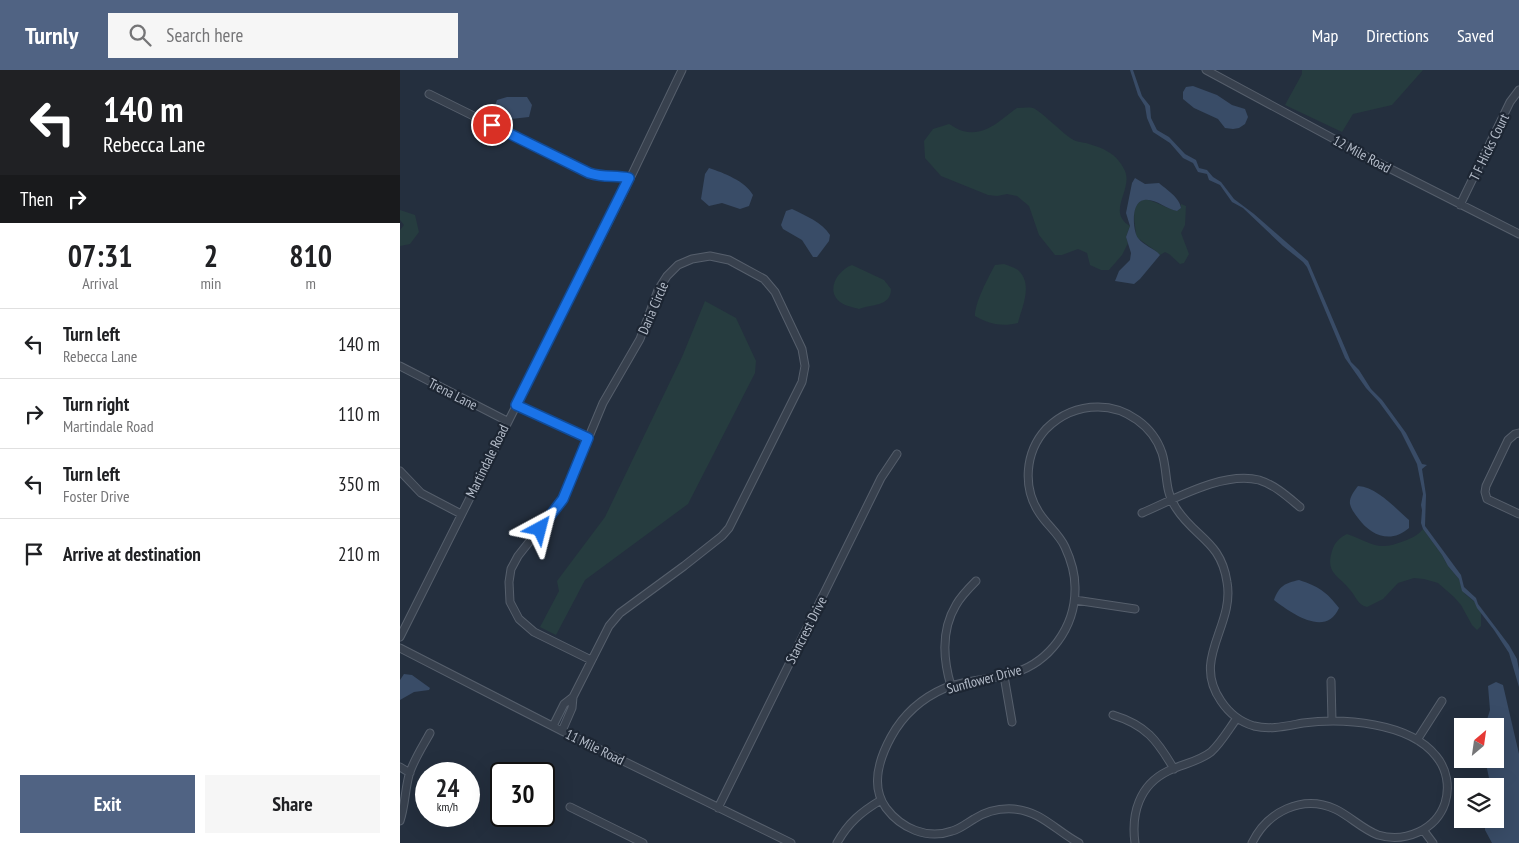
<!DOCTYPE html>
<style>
body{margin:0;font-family:"PT Sans Narrow",sans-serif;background:#f6f6f6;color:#202124;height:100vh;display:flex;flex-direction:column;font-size:19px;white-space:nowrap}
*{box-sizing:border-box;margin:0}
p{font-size:16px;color:#757577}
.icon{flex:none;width:28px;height:28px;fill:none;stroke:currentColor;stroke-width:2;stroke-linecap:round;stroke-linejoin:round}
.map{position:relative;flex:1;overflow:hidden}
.side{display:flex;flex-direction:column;background:#fff;width:400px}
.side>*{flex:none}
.top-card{background:#202124;color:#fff;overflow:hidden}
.needle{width:32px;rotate:29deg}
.buttons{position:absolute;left:1054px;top:648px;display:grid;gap:10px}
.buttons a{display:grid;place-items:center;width:50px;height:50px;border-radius:0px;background:#fff;box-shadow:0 5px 20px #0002;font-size:25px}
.speed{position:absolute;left:15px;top:692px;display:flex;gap:10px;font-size:25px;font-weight:700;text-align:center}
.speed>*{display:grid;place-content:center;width:65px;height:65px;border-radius:50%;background:#fff;box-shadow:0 5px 20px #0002;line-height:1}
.speed small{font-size:12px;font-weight:400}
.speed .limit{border:2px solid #111;border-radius:8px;background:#fff;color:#111}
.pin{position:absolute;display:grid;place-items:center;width:42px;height:42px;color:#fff;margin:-21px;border:2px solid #fff;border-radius:50%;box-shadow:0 1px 5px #0007}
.me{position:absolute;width:55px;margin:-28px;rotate:38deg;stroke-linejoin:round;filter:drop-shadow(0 0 4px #0008)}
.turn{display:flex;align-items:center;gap:18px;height:105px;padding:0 20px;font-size:22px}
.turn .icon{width:65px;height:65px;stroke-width:2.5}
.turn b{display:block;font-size:35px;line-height:42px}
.then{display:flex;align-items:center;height:48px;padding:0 20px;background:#0003;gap:10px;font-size:19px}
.eta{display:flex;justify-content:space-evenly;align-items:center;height:85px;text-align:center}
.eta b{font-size:30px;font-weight:600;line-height:35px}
.primary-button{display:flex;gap:10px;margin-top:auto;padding:10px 20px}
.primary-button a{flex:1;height:58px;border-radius:0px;background:#506383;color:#fff;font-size:20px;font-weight:600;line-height:58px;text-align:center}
.primary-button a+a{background:#f6f6f6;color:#202124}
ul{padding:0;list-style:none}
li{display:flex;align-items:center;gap:15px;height:70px;padding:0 20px;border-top:1px solid #e0e0e0}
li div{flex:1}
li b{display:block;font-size:19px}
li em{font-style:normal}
header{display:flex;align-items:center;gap:30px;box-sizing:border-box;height:70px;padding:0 25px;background:#506383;color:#fff}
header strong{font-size:24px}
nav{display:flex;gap:28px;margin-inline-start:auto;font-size:18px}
.search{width:350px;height:45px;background:#f6f6f6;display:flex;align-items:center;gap:12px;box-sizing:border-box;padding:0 18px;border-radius:0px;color:#757577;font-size:19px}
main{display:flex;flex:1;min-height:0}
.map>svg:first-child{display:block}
.green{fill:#263c3f}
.water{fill:#394c67}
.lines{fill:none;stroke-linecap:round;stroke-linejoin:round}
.minor-casing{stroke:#565f6c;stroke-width:9}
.minor{stroke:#38414e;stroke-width:7}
.route-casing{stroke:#114b97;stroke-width:12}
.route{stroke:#1a73e8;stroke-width:9}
.labels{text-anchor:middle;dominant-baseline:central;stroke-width:4.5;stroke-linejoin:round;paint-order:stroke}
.street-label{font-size:14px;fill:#b4bcc9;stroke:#1d2633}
</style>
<header>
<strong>Turnly</strong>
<div class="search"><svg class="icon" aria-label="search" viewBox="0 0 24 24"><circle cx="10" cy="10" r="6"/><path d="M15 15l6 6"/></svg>Search here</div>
<nav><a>Map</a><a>Directions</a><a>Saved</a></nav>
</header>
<main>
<section class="side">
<div class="top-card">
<div class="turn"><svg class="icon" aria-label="left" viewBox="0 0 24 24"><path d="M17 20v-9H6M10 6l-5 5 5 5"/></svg><div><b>140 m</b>Rebecca Lane</div></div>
<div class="then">Then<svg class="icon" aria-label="right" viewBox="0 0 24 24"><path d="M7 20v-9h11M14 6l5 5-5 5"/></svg></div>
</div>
<div class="eta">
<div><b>07:31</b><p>Arrival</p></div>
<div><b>2</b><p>min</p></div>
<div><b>810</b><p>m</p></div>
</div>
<ul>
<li><svg class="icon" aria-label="left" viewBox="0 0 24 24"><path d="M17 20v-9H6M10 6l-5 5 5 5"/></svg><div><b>Turn left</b><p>Rebecca Lane</p></div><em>140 m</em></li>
<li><svg class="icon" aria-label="right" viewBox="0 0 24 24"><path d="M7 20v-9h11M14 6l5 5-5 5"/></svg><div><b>Turn right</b><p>Martindale Road</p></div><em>110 m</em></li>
<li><svg class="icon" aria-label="left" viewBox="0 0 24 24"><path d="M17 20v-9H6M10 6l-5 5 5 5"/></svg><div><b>Turn left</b><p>Foster Drive</p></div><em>350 m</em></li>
<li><svg class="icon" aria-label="arrive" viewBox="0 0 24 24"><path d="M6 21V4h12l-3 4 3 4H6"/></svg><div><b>Arrive at destination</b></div><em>210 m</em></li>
</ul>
<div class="primary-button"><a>Exit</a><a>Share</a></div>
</section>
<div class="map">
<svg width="1119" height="773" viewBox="0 0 1119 773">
<rect width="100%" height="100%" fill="#242f3e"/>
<!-- green -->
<path class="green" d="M902,0H1023L992,35L953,44L942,62L885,35L902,4Z
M617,38C622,38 628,37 633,38C641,41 662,63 672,69C676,72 681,72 686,73C703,78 717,83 725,101C733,120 706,142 730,156L726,167L728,173L722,185L709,200H701L690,195L687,183L678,179L662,185H655L639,165L629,136L617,126L607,124L597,126L588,125L541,106L525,88L524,71L533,59L549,54C553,56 558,60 563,61C586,67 601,49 617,38Z
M745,129C757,132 766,138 777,141L781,138V134L786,136L785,155L781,163L789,184L784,193L780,194L769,184L765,182L760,185C753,178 744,173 736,167C736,153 728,135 745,129Z
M0,140L15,145L19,162L10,174L0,176V160L4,155L0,150Z
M604,194C609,196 616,198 619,201C633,215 622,237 618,253C602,257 589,254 575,246C575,232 588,208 595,195Z
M452,195L484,210L491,219C491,237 471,234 459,239C453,237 445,236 440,232C425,220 438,200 452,195Z
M305,231L336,248L356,291L355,303L288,434L185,510L156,565L140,557L159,521L157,511L205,447L282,287Z
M1023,459L1042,485L1048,496L1059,509L1065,524L1076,533L1081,542V556L1077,560L1072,555L1061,535L1054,527L1038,513L1024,509L1014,508L998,513L983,529L967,537C958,535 956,527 951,521C939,505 925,504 932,481C935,472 939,468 947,464C973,473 976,482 1004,471C1012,468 1017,466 1023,459Z"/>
<!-- water -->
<path class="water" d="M730,0H733L742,26L750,36L751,48L757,60L769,67L785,84L796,90L799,98L807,100L813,107L821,112L834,129L854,144L908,191L951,292L959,300L971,319L982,330L1006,363L1022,394L1027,395L1022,399L1026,425L1025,456L1061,505L1064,517L1076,528L1078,534L1109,575L1117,589L1119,600V617L1109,583L1094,560L1077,538L1074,531L1062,521L1059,509L1048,496L1042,485L1023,459L1021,453L1022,440L1021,435L1023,424L1017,394L1001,362L979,332L966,318L945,288L907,197L903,192L883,176L843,138L832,132L820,115L809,110L807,104L798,102L793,93L783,88L770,73L753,62L747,48L745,36L738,25Z
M793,16L817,25L832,35L845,39L848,47L845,54L839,58L833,59L825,58L818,49L794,38L783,29V22L786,17Z
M107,27H127L132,35L129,47L111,49L96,47L94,39L97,30Z
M309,98C324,103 345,111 353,125L349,136L340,139L322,133L309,136L301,129L305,104Z
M735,108L745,114L759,113C766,119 780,128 781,138L777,141C766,139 755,128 744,130C730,132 733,162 738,168C744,176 754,178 760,185L740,209L734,214L715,211L719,201L730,190L731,183L726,167L730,156L726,143L732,113Z
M392,139C406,146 422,152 430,165L429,171L417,187H413L402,170L383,159L381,155L386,141Z
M958,416C977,417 995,438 1009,450V458C991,474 971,466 958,448C955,444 951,439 950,434C949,428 954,421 958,416Z
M899,510C918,516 927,522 939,538C926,568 891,543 874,530C879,516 885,513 899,510Z
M4,604L12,605L30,618L29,620L14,622L0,630V610Z
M1096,612L1103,615L1119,684V773H1092L1085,760V750L1081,749H1095V716H1089V708L1085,689H1095V656H1085L1090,640L1088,616Z"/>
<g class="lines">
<!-- minor casing -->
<g class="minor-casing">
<path id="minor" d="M806,0L973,90L1119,164
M29,24L189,103C205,108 214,105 229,109
M1060,135L1110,32L1119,20
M0,296L107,351
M116,335L188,368
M1119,363L1115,364L1108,370L1086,416L1085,422L1087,429L1119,444
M0,401L21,423L61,444
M742,443C775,429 823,401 859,410C875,415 888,427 900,437
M675,530L735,539
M0,567L225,119L282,0
M0,578L162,661L391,773
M604,606L612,652
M931,611L932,651
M551,616C543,589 541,560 556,535C561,526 569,518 576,511
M713,645C746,655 757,670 774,699
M153,656L164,634L173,627
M162,661L172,638L173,627L209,556L220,543L284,496L322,466L329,458L402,312L405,296L402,279L375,222L364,209L329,190L310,186L292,189L278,195L267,206L258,220L240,269L203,333L163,429L118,486L111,499L109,512L110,532L119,549L134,562L191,590
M1017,670L1042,631
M0,697L10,703
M170,737L243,773
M318,738L481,408L497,384
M0,751C5,736 5,720 9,705C13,691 23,676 30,663
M1024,761L1033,773
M437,773C448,753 461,742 481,730
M679,773C656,761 641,741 614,739C600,738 585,742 574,749C567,753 560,759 552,761C527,770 501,758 486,738C470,716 479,689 491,667C503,645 522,628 545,618C566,610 589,610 610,604C649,594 676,557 675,517C675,504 671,490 665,477C659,464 648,456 640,444C622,418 625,382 646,359C660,345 678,337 698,337C726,337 753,356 762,383C768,402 764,421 776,438C795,468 821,471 827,512C835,556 791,588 821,631C829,643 840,652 854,656C871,660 886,656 903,653C943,648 1009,652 1036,686C1047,699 1050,717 1045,733C1036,760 1005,773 978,765C962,759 950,746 935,739C902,724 867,742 852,773
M735,773C731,744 739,715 768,701C782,694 798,692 811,682C821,673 829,659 837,648"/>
</g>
<!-- minor -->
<use href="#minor" class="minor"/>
</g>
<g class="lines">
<!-- route casing -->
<g class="route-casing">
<path id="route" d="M92,55L189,103C205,108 214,105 229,108L116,335L188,368L163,429L140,459"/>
</g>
<!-- route -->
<use href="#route" class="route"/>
</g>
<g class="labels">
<!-- street labels -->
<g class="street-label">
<text transform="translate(1089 77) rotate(-64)">T F Hicks Court</text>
<text transform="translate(962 84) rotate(28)">12 Mile Road</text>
<text transform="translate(253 238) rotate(-67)">Daria Circle</text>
<text transform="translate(53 324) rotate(27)">Trena Lane</text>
<text transform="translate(87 391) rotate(-64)">Martindale Road</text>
<text transform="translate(406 560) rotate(-63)">Stancrest Drive</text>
<text transform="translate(584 609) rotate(-15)">Sunflower Drive</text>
<text transform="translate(195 677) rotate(26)">11 Mile Road</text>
</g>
</g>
</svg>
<div class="buttons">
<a><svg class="needle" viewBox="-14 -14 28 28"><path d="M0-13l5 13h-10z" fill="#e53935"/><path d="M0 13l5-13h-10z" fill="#757577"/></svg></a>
<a><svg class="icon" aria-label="layers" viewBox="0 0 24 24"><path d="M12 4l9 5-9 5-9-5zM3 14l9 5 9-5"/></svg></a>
</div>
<div class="speed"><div>24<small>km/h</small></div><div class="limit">30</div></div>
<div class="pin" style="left:92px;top:55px;background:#d93025"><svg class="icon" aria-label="arrive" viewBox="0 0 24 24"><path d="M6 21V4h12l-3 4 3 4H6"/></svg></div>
<svg class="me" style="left:140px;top:459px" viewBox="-20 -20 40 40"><path d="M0-17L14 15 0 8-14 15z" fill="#1a73e8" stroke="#fff" stroke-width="4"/></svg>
</div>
</main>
